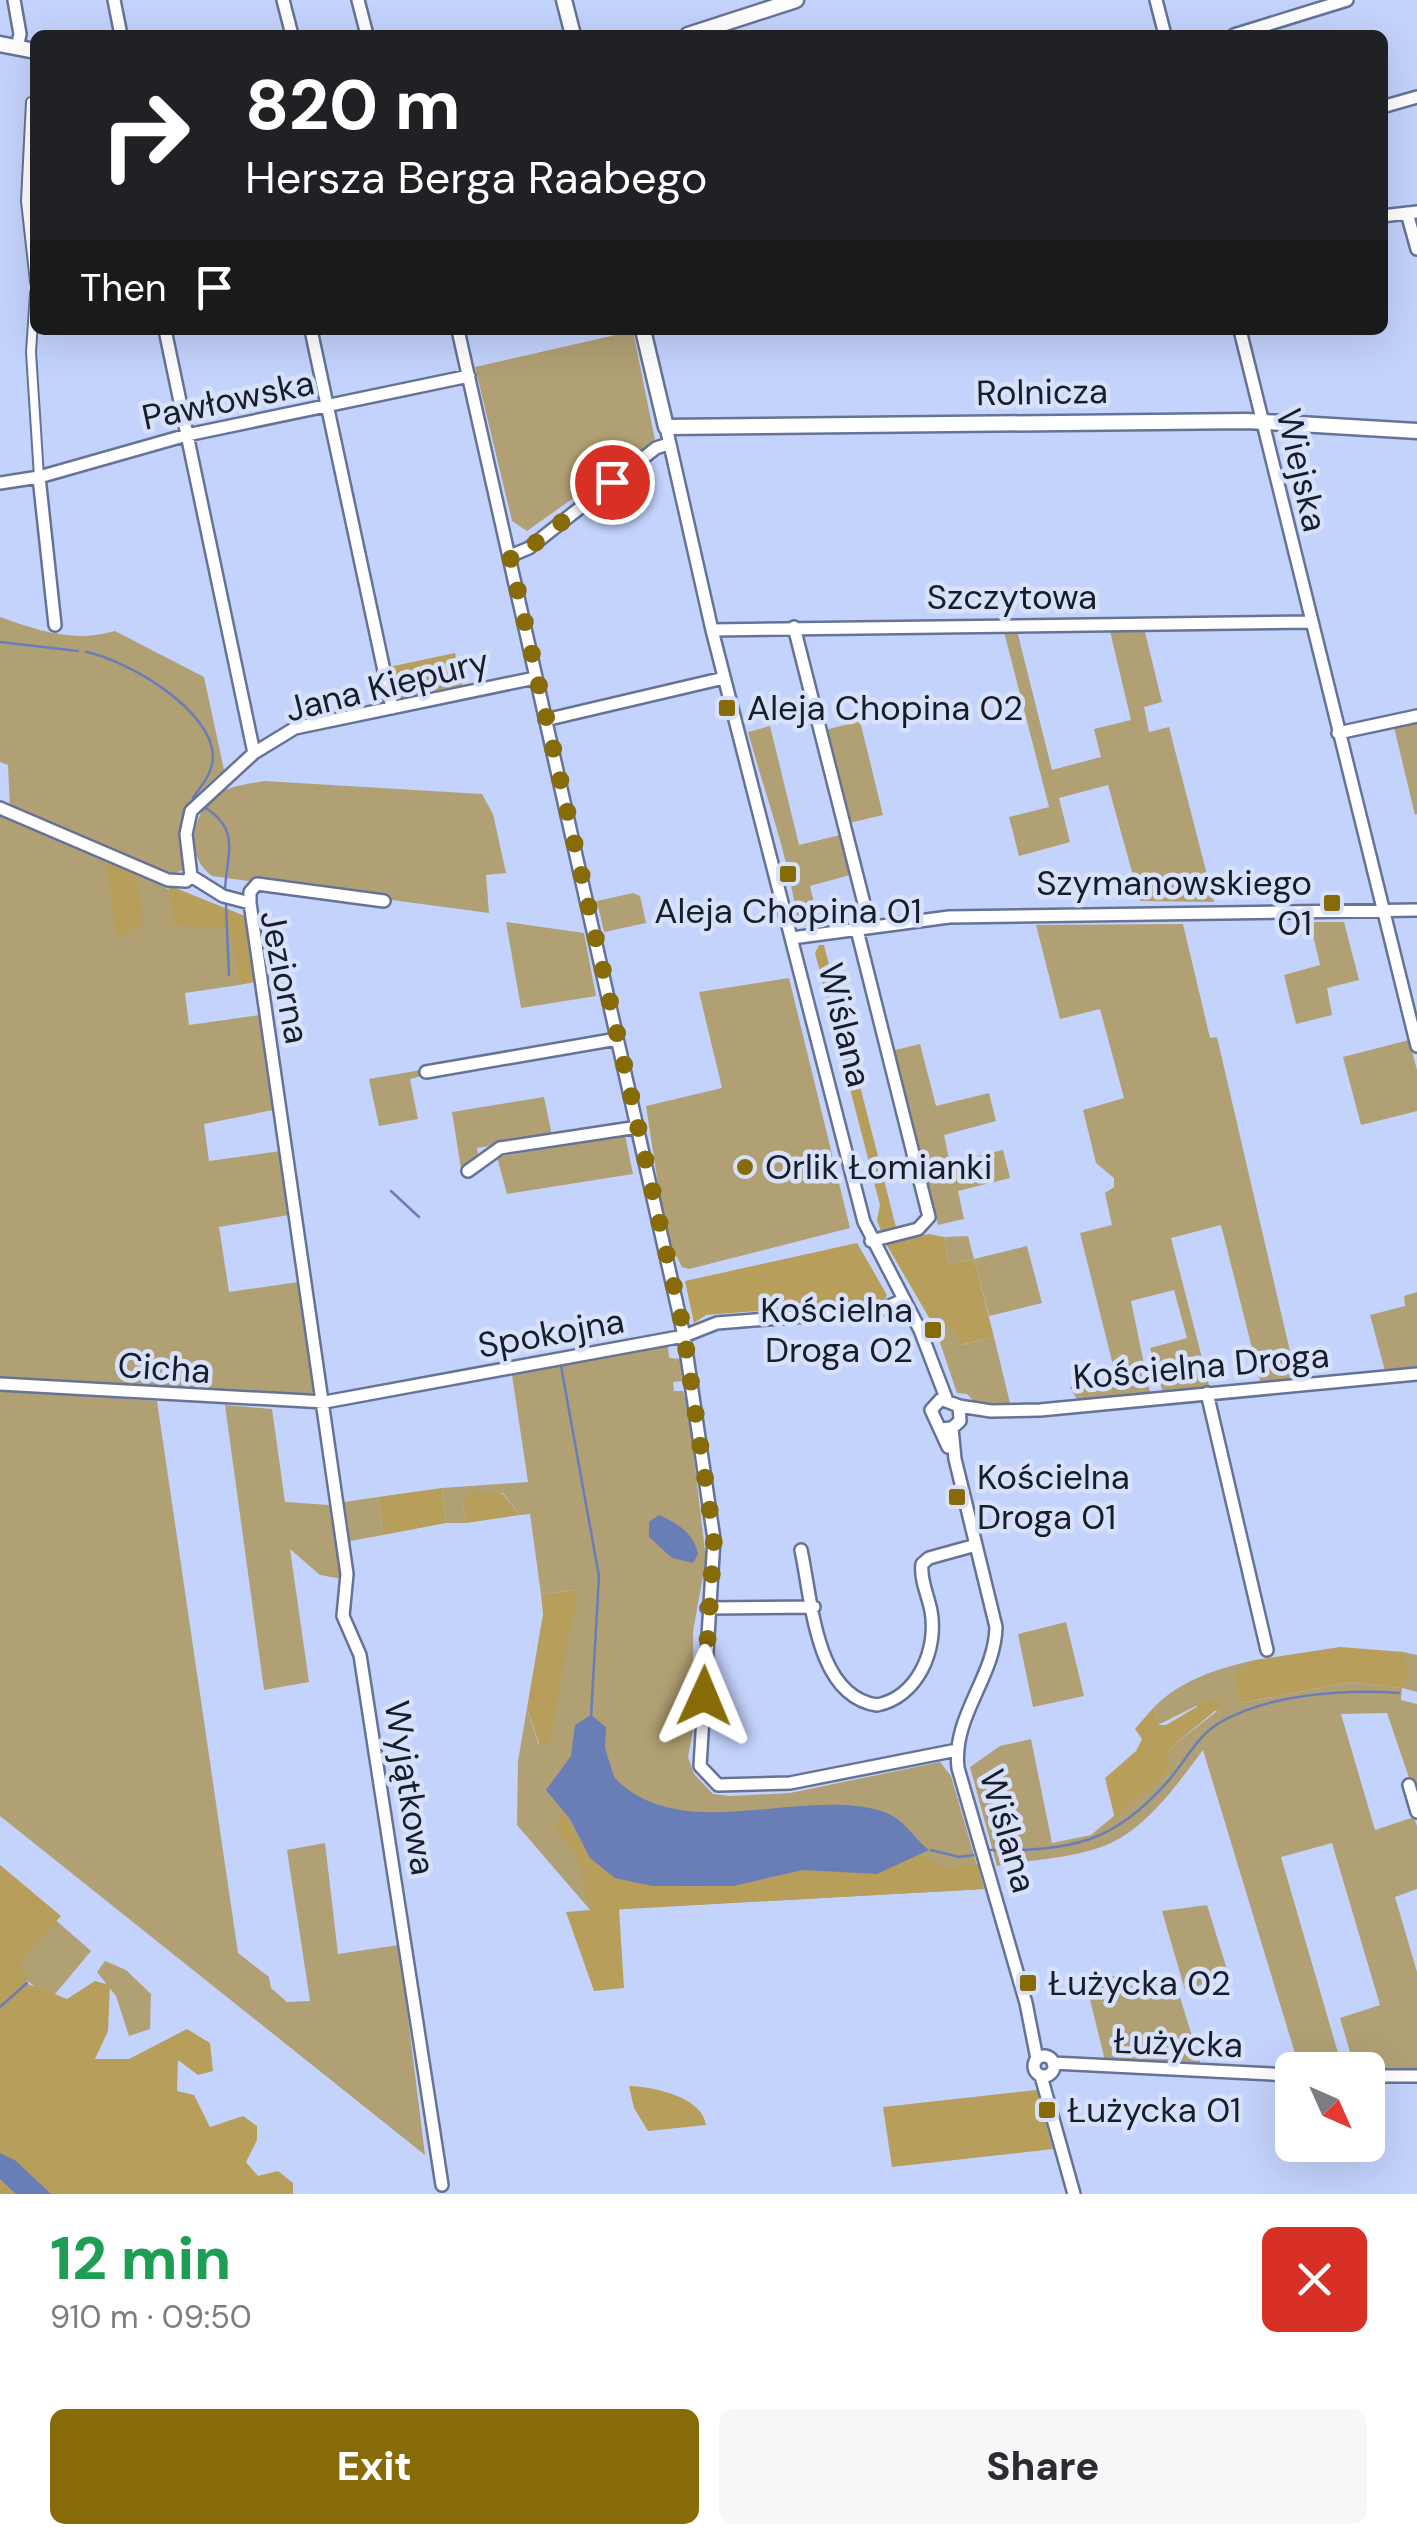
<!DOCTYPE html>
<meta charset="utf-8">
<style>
body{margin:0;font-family:"DM Sans",sans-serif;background:#f7f7f7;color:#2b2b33;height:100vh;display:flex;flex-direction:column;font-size:38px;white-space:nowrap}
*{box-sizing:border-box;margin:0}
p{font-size:32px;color:#7c7c81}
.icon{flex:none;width:55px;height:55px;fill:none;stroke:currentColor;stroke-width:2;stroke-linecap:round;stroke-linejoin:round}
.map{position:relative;height:2194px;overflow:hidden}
.sheet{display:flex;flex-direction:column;background:#fff;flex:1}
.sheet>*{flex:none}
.hud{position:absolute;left:30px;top:30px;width:1358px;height:305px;border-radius:15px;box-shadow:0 10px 40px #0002;background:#202124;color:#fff;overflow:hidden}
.needle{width:65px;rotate:135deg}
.controls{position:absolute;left:1275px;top:2052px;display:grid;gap:20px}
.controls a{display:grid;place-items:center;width:110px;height:110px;border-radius:15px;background:#fff;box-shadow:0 10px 40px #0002;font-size:50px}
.pin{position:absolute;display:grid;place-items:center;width:85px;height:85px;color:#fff;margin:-42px;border:5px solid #fff;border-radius:50%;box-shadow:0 2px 10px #0007}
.me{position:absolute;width:110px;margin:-55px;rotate:1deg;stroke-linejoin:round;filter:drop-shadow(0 0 8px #0008)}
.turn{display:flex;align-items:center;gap:35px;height:210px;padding:0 50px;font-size:45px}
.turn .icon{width:130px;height:130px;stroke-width:2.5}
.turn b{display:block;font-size:70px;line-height:85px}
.then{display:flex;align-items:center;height:95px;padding:0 50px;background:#0003;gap:20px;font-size:38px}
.round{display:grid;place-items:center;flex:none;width:105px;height:105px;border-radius:15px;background:#f7f7f7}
.headline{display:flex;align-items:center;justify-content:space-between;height:170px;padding:0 50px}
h1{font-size:60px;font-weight:800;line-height:75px;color:#1e9e55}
.action{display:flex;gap:20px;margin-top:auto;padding:20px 50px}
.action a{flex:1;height:115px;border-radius:15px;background:#876b08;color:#fff;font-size:40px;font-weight:800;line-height:115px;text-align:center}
.action a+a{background:#f7f7f7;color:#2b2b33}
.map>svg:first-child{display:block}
.green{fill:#b1a074}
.forest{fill:#b79e5a}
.water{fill:#697db7}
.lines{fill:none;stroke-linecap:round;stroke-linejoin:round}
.stream{stroke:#697db7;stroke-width:2.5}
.pedestrian-casing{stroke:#667397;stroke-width:12}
.minor-casing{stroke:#667397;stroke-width:16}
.tertiary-casing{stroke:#667397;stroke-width:19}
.pedestrian{stroke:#fff;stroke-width:8}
.minor{stroke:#fff;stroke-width:11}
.tertiary{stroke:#fff;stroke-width:14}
.route{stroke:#876b08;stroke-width:18;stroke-dasharray:0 32.4}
.poi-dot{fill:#876b08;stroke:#d7e1f9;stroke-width:4}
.labels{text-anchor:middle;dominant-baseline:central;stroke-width:9;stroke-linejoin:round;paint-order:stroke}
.street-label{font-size:35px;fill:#181d2c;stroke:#d7e1f9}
.poi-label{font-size:35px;fill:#181d2c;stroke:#d7e1f9;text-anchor:start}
</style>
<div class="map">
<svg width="1417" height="2194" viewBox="0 0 1417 2194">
<rect width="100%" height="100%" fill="#c4d3fc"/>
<!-- green -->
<path class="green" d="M633,331L655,440L527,531L512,521L475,367Z
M0,617C40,631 73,643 115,631L204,677L224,770C178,810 180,810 183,870L173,874L10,809L8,765L0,762Z
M1016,627L1052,770L1101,757L1094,729L1131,720L1109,627L1144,628L1162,702L1144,707L1149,732L1169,727L1214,902L1140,901L1108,785L1059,798L1070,842L1019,856L1009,817L1049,807L1003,628Z
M860,721L883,815L849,823L825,730Z
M1417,722V814L1415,815L1394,727Z
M770,726L799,845L840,835L850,875L810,886L819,924L806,926L797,920C789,856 765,795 748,732Z
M264,781L482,794L493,814L506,873L486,875L489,913L212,876C184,856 191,813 218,794C231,785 249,784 264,781Z
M0,811L136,869L231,929L239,985L185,993L189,1025L260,1015L273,1110L204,1124L209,1161L280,1151L289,1215L219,1227L229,1292L298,1282L314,1391L307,1397L0,1378Z
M633,893L640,896L646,923L604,932L597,901Z
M506,922L584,933L596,996L521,1008Z
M1310,922H1344L1359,980L1327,988L1332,1015L1296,1024L1284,975L1320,965Z
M1183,924L1210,1038L1217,1037L1295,1373L1288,1381L1261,1384L1221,1225L1171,1238L1210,1389L1163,1393L1150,1348L1187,1338L1174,1290L1131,1301L1150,1393L1078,1401L1070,1387L1117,1381L1080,1233L1112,1225L1105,1193L1114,1187V1178L1096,1163L1083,1110L1124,1098L1100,1009L1060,1019L1036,925Z
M789,978L850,1228L689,1269L682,1267L666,1236L646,1106L722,1088L699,992Z
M1409,1040L1417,1070V1111L1361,1125L1343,1057Z
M920,1044L936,1106L989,1093L996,1121L944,1135L950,1163L1003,1150L1010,1178L958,1191L964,1219L938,1225L891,1051Z
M421,1070L422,1076L410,1079L418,1119L379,1126L369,1079Z
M544,1097L552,1136L477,1148L478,1155L461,1169L452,1112Z
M625,1135L633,1174L507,1194L497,1157Z
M968,1236L974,1259L1027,1246L1042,1303L989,1316L974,1259L949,1264L944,1237Z
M1417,1292V1369L1385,1371L1370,1315L1405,1306L1404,1296Z
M935,1328H956L961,1345L994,1337L1010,1403L978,1406L967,1394L957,1393Z
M668,1346L669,1358L681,1359L682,1381L673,1382L674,1391H683L688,1408L706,1559L693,1632L694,1726L688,1757L694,1774L713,1794L730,1796L790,1793L940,1762L951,1776L984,1889L591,1911L517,1825L518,1761L527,1708L539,1745L578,1590L541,1594L530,1514L520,1515L503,1493L463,1503L466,1523H446L442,1488L528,1482L512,1375Z
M0,1390L157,1401L238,1953L269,1977L271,1988L287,2002L310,2001L287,1850L325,1843L338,1954L399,1945L425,2155L0,1816Z
M225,1405L272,1409L285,1502L329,1505L342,1579L320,1575L290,1549L309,1682L264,1690Z
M378,1497L383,1535L350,1541L344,1502Z
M1066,1622L1084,1696L1033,1707L1018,1634Z
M1404,1652L1417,1655V1692L1402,1688L1401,1700L1417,1704V1801L1387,1713L1341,1714L1375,1830L1414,1817L1417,1826V1889L1395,1897L1417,1972V2068L1362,2070L1353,2062L1340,2018L1380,2005L1332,1843L1281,1857L1343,2070H1300L1203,1750C1177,1784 1147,1829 1104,1846C1072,1858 1031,1860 997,1866L970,1767L1000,1746L1031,1739L1052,1843L1091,1835L1169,1770L1168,1752L1174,1745L1217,1711L1196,1706L1158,1725L1154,1707C1183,1679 1216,1669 1255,1660L1241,1703L1352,1682L1401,1688L1409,1674Z
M1207,1905L1229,1976L1185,1990L1162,1911Z
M51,1916L91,1951L51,1999L12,1969Z
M105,1961L126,1970L151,1994L150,2029L129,2036L116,1996L97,1972Z
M1127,1973L1132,1987L1173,1975L1202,2068L1106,2065L1086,1983Z"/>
<!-- forest -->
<path class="forest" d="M455,653L462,685L396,699L389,667Z
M105,855L136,869L143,924L117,937Z
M168,885L245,916L255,982L239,985L230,929L175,925Z
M819,945H824L896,1227L881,1231L877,1220L880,1205L815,953Z
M929,1234L944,1237L949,1264L974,1259L994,1337L960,1345L955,1328H935L885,1242Z
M857,1243L887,1295L884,1301L706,1315L694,1323L685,1281Z
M442,1488L446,1523L383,1535L378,1497Z
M470,1490L503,1494L520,1515L466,1523L463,1503Z
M578,1590L549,1743L540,1746L527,1708L543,1614L541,1594Z
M1340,1647L1404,1652L1410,1674L1401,1688L1352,1682L1240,1703L1235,1675L1255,1660Z
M1210,1699L1222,1705L1174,1745L1168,1752L1170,1769L1115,1819L1105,1778L1136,1751L1142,1739L1135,1729L1154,1707L1158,1725H1166Z
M563,1812L584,1849L679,1887L733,1886L803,1870L877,1874L916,1854L950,1869L978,1864L984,1889L619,1909L624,1988L594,1991L566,1912L590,1910L577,1857L554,1825Z
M0,1865L61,1916L20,1962L28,1984L67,1999L95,1981L110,1985L108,2031L95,2059H129L187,2029L210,2043L213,2071L198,2075L178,2060L177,2091L194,2095L210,2127L243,2116L257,2126V2140L246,2162L258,2176L278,2171L293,2183V2194H0Z
M629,2086C655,2087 702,2097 706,2125L648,2131L634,2108Z
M1037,2090L1053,2149L892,2167L883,2107Z"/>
<!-- water -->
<path class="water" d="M659,1515C677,1523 694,1533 698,1554L693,1563L672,1558L649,1537V1522Z
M591,1715L606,1727L605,1748L614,1777C680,1848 803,1785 884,1812C905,1819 914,1839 929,1850L877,1874L803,1870L733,1886H652L615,1878L590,1858L570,1819L546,1790L571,1756L575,1725Z
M0,2153L16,2161L51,2194H16L0,2179Z"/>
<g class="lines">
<!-- stream -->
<path class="stream" d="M0,642L78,651
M86,652C127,660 213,710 213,757C212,776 201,785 193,798
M204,807C242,830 226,855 225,891
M226,905L229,975
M391,1191L419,1217
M561,1366L599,1576L591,1717
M931,1850L959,1857L973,1855
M990,1850C1069,1851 1114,1844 1168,1781C1185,1762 1196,1737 1219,1723C1268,1694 1344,1689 1399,1693
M0,2007L27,1983"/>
<!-- pedestrian casing -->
<g class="pedestrian-casing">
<path id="pedestrian" d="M31,102L26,201L35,282
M35,293L31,352L39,477"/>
</g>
<!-- minor casing -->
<g class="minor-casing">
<path id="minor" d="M14,0L20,34L17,48
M114,0L121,35
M283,0L292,35
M358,0L367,35
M1156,0L1165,35
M1234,35L1347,0
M1382,107L1417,97
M1407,213L1417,249
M1382,216L1417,212
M165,330L254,753L191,811L186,834L191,876L223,896L250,903L347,1574L343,1616L360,1655L442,2185
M311,330L392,708
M458,330L684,1336L714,1539L700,1766L718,1785L790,1783L957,1750
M1240,330L1417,1046
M666,427L712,630L864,1222L920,1330L946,1398
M39,477L55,625
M0,483L39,477L187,435L469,376
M510,556L529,548L656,448L668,444
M794,627L870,927
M712,630L1311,622
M545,720L724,678
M1338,733L1417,716
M254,753L295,728L535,678
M0,808L168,880L186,881L191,876
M250,903V892L257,884L384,901
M857,930L929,1217L918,1229L871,1241
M792,938L949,917L1417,910
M426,1072L617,1039
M468,1171L500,1148L638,1127
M0,1384L325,1402L684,1336L717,1323L880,1310L903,1300
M1207,1393L1267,1650
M959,1406L991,1411L1040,1410L1417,1374
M952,1428L955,1459L996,1627C995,1677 952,1716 958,1768L1026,2003L1037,2059
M941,1429L952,1428L960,1421L959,1406L941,1399L931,1410L948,1447
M801,1550C812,1600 815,1696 877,1705C918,1697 938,1649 931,1611C928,1595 920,1580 922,1564L929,1558L976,1545
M707,1608L814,1607
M1409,1785L1417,1812
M1034 2066a10 10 0 1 1 20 0a10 10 0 1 1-20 0Z
M1053,2063L1292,2075
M1041,2076L1074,2194
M1368,2076H1417"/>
</g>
<!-- tertiary casing -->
<g class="tertiary-casing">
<path id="tertiary" d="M564,0L573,35
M688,35L796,0
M0,44L35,51
M643,330L666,427L1247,421L1417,431"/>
</g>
<!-- pedestrian -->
<use href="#pedestrian" class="pedestrian"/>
<!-- minor -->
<use href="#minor" class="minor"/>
<!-- tertiary -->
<use href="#tertiary" class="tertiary"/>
</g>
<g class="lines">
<!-- route -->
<path class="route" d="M612,482L529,548L510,556L683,1327L714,1539L704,1696"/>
</g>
<!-- markers -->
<g class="poi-dot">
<rect x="717" y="698" width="20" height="20" rx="5"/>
<rect x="778" y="864" width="20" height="20" rx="5"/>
<rect x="1322" y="893" width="20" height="20" rx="5"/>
<circle cx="745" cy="1167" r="10"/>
<rect x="923" y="1320" width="20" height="20" rx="5"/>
<rect x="947" y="1487" width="20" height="20" rx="5"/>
<rect x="1018" y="1973" width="20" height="20" rx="5"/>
<rect x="1037" y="2100" width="20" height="20" rx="5"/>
</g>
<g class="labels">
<!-- street labels -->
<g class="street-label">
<text transform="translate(1042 392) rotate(-1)">Rolnicza</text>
<text transform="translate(228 400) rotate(-12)">Pawłowska</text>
<text transform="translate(1302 470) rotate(77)">Wiejska</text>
<text x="1012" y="597">Szczytowa</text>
<text transform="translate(387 685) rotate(-14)">Jana Kiepury</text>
<text transform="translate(285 977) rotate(79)">Jeziorna</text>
<text transform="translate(845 1025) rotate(76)">Wiślana</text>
<text transform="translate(551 1333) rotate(-10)">Spokojna</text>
<text transform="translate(1201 1366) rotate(-5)">Kościelna Droga</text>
<text transform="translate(164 1368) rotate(4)">Cicha</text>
<text transform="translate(410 1788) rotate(81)">Wyjątkowa</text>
<text transform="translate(1008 1831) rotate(74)">Wiślana</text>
<text transform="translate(1178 2043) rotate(2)">Łużycka</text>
</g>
<!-- poi labels -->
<g class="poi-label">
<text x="747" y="708">Aleja Chopina 02</text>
<text x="1312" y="883" text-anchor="end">Szymanowskiego<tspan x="1312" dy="40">01</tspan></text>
<text x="788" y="911" text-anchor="middle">Aleja Chopina 01</text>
<text x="765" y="1167">Orlik Łomianki</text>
<text x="913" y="1310" text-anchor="end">Kościelna<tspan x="913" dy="40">Droga 02</tspan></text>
<text x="977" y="1477">Kościelna<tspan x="977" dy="40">Droga 01</tspan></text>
<text x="1048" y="1983">Łużycka 02</text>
<text x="1067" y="2110">Łużycka 01</text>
</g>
</g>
</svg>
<div class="controls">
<a><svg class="needle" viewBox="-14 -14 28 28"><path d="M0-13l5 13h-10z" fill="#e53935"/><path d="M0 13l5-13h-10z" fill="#7c7c81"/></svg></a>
</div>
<div class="pin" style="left:612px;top:482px;background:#d93025"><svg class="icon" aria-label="arrive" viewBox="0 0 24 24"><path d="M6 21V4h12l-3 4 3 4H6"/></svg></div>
<svg class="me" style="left:704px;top:1696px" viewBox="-20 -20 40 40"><path d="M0-17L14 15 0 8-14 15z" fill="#876b08" stroke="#fff" stroke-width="4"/></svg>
<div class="hud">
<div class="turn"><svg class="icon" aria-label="right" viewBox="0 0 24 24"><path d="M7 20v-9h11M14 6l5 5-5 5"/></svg><div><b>820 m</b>Hersza Berga Raabego</div></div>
<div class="then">Then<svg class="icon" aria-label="arrive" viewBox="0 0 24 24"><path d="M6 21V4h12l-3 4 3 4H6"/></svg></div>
</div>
</div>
<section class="sheet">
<div class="headline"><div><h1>12 min</h1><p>910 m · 09:50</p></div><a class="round" style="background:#d93025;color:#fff"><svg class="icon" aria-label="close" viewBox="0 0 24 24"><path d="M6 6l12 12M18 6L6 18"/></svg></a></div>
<div class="action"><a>Exit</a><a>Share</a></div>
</section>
